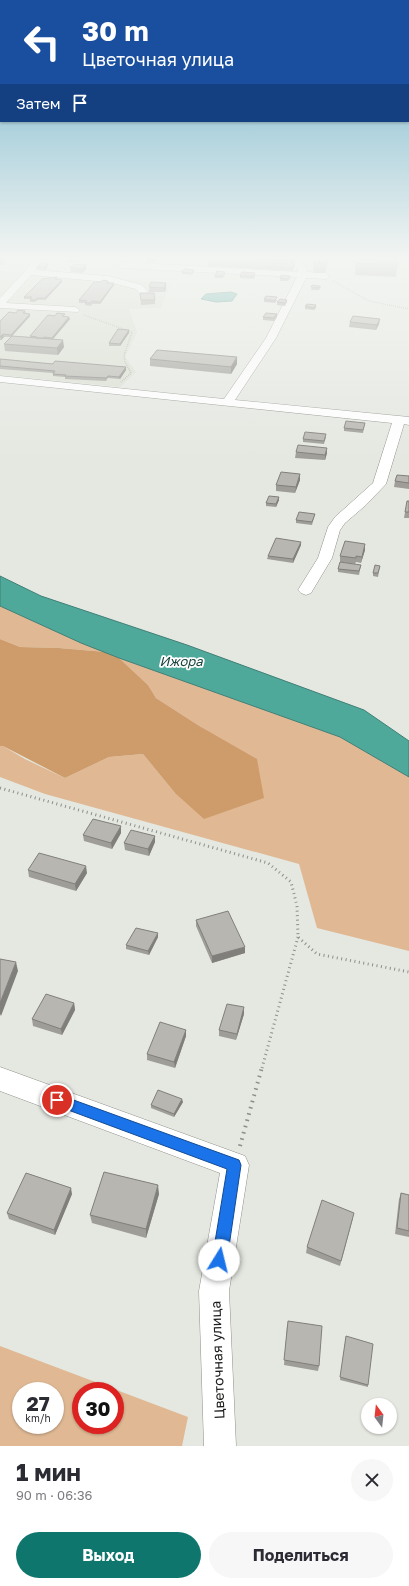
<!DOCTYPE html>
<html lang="ru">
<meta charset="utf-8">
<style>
body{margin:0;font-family:"Golos Text",sans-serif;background:#f7f7f7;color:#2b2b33;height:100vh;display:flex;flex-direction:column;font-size:15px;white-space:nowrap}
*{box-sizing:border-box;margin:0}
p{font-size:13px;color:#7c7c81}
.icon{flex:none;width:22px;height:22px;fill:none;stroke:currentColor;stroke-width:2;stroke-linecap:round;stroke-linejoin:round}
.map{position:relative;height:1446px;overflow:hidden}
.side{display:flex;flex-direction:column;background:#fff;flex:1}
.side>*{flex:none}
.top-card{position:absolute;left:0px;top:0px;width:409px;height:122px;box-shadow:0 1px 3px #0004;background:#1a4fa0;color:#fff;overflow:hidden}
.needle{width:26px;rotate:345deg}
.tools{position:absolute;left:361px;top:1398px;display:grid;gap:8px}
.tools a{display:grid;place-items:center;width:36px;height:36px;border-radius:50%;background:#fff;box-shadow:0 1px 3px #0004;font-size:20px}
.speed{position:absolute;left:12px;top:1382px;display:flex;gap:8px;font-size:20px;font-weight:700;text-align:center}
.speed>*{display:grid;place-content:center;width:52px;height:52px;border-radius:50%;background:#fff;box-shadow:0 1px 3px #0004;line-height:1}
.speed small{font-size:10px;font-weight:400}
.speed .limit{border:6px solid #d22;background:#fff;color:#111}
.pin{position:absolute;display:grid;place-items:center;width:34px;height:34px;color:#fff;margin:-17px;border:2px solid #fff;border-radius:50%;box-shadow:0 1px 4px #0007}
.me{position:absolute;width:44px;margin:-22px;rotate:9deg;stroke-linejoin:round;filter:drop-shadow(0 0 3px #0008)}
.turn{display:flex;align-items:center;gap:14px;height:84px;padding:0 16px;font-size:18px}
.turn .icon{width:52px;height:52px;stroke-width:2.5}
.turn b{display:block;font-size:28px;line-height:34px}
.then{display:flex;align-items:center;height:38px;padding:0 16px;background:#0003;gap:8px;font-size:15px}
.round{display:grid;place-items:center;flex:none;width:42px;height:42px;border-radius:21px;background:#f7f7f7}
.headline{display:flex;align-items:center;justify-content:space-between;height:68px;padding:0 16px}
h1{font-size:24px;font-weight:700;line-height:30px}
.action{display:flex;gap:8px;margin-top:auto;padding:8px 16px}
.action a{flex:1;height:46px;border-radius:24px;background:#0f766e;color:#fff;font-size:16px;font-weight:700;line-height:46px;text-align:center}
.action a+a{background:#f7f7f7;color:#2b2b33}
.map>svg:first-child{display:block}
.built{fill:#d9ded0}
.green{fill:#e0b994;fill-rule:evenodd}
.forest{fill:#ce9c6a}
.water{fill:#4fa99b;stroke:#407f75}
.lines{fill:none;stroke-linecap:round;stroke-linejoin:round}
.minor-casing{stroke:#8e908a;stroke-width:1}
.path-far2{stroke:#8d8f8a;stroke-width:1.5;stroke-dasharray:0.5 1.5;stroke-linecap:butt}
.path-far1{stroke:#8d8f8a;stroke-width:3;stroke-dasharray:1 3.5;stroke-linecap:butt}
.path{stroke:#8d8f8a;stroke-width:4;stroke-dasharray:1.5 5;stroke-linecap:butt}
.minor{fill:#fff;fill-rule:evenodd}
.wall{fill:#9e9d97}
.shaded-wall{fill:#817f7b}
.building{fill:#b8b6b0;stroke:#817f7b}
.route{fill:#1a73e8;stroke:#114b97}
.labels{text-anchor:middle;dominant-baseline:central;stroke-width:3.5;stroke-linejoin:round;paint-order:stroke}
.water-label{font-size:13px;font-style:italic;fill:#1b443e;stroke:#fff}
.near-street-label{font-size:14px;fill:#1d1e1b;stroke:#fff}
</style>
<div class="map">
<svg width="409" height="1446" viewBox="0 0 409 1446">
<rect width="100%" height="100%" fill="#e5e8e1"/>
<!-- built -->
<path class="built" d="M0,271H37L170,284L161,308L129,309L137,332L125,357L136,372L120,387L0,375Z"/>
<!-- green -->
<path class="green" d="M0,606L81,643L106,652L59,648L20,647L0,639Z
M119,658L340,737L409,777V951L317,928L299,864L45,794L0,777V746H3L25,759L65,778L109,757L143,754L175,793L201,727L156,698L148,685Z
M0,1346L188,1417L182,1446H0ZM21,1391H55V1425H21ZM81,1391H115V1425H81Z"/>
<!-- forest -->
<path class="forest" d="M0,639L20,647L59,648L106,652L119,658L148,685L156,698L201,727L257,759L264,798L204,819L175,793L143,754L109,757L65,778L3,746H0Z"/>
<!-- water -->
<path class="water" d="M231,292L237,294L232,301L216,302L201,299L206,294Z
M0,576L41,596L187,645L364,710L409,741V777L340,737L119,658L81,643L0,606Z"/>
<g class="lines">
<!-- minor casing -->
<g class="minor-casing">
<path id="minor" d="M34,259H42L35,270L108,276L142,285L149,293L144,296L141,295L136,289L108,282L31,275L6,303L75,307L80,310L78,312L0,308V298L26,270Z
M289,259H298L306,267L307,272L326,273L330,276L326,279L306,278L276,338L235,400L409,417V425L404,424L386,484L366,505L345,523L340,530L332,558L311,593L306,595L301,593L298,590L318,558L328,527L335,517L373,483L392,423L0,382V376L224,399L266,338L297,277L122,268L118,265L122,262L298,272V268Z
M0,1067L245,1156L249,1165L229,1291L236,1446H204L199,1291L220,1173L0,1091Z"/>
</g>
<!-- path-far2 -->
<path class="path-far2" d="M333,281L369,301L409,309
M84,315L132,332L124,355L125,362L131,373L121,382"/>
<!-- path-far1 -->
<path class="path-far1" d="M0,788L268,863L291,882L297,906L298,937L317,954L409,972
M262,1068L298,937"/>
<!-- path -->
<path class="path" d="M240,1146L262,1067"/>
<!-- minor -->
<use href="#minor" class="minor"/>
</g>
<!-- wall -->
<path class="wall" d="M0,259H4L5,262L3,265H0Z
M68,259H83L80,262H68Z
M114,259H123L121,261L114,260Z
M158,259L155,262H147V260Z
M208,259H295V265L292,271L208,266Z
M312,259H328L325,273H313L314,261Z
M356,259H398L396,277L355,275Z
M86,265V270L81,273L71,272L70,267Z
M48,266L45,270L37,269V267Z
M194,270V272L192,275L182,274V272Z
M225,272V274L223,278H215V276Z
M255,273V276L254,279L240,278V276Z
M57,277V280L62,282L45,300H38L35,302H30V299H24V297Z
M280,278H290L288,281H280Z
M108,281L109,283H114V285L100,304H92L91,306L85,305V303H79V300L101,282Z
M166,283V287L165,292H149V287Z
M312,285L320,286L319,290H311Z
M140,293L155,300V304L141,305Z
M264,299L277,300L275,303L264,302Z
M287,300V302L285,306L277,305V302Z
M316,305V308L314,310L305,309V306Z
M25,311L26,313L30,314V316L12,336L30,337V336L65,316L70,319L53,339L64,347L58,355L5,351L4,344L11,337H4L1,340H0V321L16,313Z
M277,314V317L274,321L263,320V317Z
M350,322L379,324L376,330L349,327Z
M129,330V333L120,346H109V343Z
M0,359L53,364L126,367V370L120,379L108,378L106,381L65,379V377L53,376V373L0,369Z
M150,359L237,364L231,374L150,366Z
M365,423L363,433L344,431V428Z
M326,437L324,444L303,442V439Z
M296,452L327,453L325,460L295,458Z
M300,474V480L295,493L276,491V485Z
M409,476V489L394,487L395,481Z
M279,497V500L276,507L266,506V503Z
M409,501V518H404L405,512Z
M315,514L312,525L296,523V520Z
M301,545L293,563L267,559L268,556Z
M365,550L361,563L356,562L355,564L340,562V556Z
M361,565L359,575L338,572V569Z
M380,566L378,577L373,576V573Z
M121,833L112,849L84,841L83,835Z
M155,836V842L149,856L125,850L124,843Z
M28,870L87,873L76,891L29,877Z
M196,920L245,953L212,963L196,926Z
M158,937L149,955L126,949V945Z
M74,1003L75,1010L62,1035L33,1026L32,1019Z
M244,1014L236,1040L219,1036V1030Z
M186,1030V1036L175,1068L147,1060V1054Z
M183,1102L174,1117L151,1108V1105Z
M401,1193L409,1195V1237L395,1234L399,1199Z
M72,1194L55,1235L9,1219L7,1213Z
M159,1194L146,1238L92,1223L90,1215Z
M353,1218L340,1266L306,1253L307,1247Z
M287,1326L319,1366L318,1371L284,1365Z
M346,1336L368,1385V1387L340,1380Z"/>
<!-- shaded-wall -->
<path class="shaded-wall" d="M4,259L5,262L3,265L2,261Z
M294,259H295V265L292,271L293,261Z
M327,259H328V261L325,273Z
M48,264V266L45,270V267Z
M86,265V270L81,273V269Z
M62,280V282L45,300V298Z
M114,283V285L100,304V302Z
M166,283V287L165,292L164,288Z
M30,314V316L11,337V335Z
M69,317L70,319L52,340V338Z
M380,319L379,324L376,330L377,325Z
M129,330V333L120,346V344Z
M3,334L4,337L1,340V337Z
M63,340L64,347L58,355L57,348Z
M237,357V364L231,374V367Z
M126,367V370L120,379L119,377Z
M327,448V453L325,460V455Z
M300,474V480L295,493L296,487Z
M279,497V500L276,507V504Z
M301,542V545L293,563V559Z
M365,544V550L361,563L362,557Z
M121,826V833L112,849L111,843Z
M155,836V842L149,856L148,849Z
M86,866L87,873L76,891L75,884Z
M158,933V937L149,955L148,951Z
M245,947V953L212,963V956Z
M16,962L18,971L1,1016L0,1014V1003Z
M74,1003L75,1010L62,1035L61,1029Z
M244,1007V1014L236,1040L237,1034Z
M186,1030V1036L175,1068L174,1062Z
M182,1099L183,1102L174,1117V1114Z
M158,1185L159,1194L146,1238V1229Z
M71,1188L72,1194L55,1235L54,1230Z"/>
<!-- building -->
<path class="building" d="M0,259H4L2,261H0Z
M148,259H156L155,260H147Z
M257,259H294L293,261Z
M315,259H327L326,263H314Z
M356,259H398L397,265L356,263Z
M41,263L48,264L45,267H37Z
M75,264L86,265L81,269L70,267Z
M184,269L194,270L192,273L182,272Z
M217,271L225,272L223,276H215Z
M242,272L255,273L254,276H240Z
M281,275L290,276L289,279L280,278Z
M57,277L55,279L62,280L45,298H37L35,300H30L32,297H24L42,279Z
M103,280L108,281L107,283H114L100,302L92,301L90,303H85L87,301L79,300L94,282H101Z
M151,282L166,283L164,288L149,287Z
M312,285L320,286V288L311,287Z
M140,293H154L155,300H141Z
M266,296L277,297L275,301L264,299Z
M280,299L287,300L285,303L277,302Z
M307,304L316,305L314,308L305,306Z
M18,310L25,311L23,313L30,314L11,335L3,334L0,337V321L9,312L16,313Z
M57,313L65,314L62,316L69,317L52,338L44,337V338H36L37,337L30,336L48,315L55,316Z
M266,313L277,314L274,318L263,317Z
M353,316L380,319L377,325L350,322Z
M118,329L129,330L120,344L109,343Z
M12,336L63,340L57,348L4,344Z
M157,350L237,357L231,367L150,359Z
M0,359L53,364L55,361L126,367L119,377L108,376L106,378L65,376L66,375L53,374L55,371L0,366Z
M346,421L365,423L363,430L344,428Z
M305,432L326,434L324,441L303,439Z
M298,445L327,448L325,455L296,452Z
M281,472L300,474L296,487L276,485Z
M397,475L409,476V483L395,481Z
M269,496L279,497L276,504L266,503Z
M407,501H409V512H405Z
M299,512L315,514L312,522L296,520Z
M276,538L301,542L293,559L268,556Z
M345,541L365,544L362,557L356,556V558L340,556Z
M340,562L361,565L359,571L338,569Z
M375,565L380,566L378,573H373Z
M93,819L121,826L111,843L83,835Z
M131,830L155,836L148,849L124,843Z
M39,853L86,866L75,884L28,870Z
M228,911L245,947L212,956L196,920Z
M136,928L158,933L148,951L126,945Z
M0,959L16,962L0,1003Z
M46,994L74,1003L61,1029L32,1019Z
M227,1004L244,1007L237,1034L219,1030Z
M160,1022L186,1030L174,1062L147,1054Z
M158,1090L182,1099L174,1114L151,1105Z
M104,1172L158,1185L146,1229L90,1215Z
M26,1173L71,1188L54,1230L7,1213Z
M401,1193L409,1195V1231L397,1228Z
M322,1200L354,1213L341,1261L307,1247Z
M288,1321L322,1326L319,1366L284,1360Z
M346,1336L373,1344L368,1385L340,1377Z"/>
<!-- sky -->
<linearGradient id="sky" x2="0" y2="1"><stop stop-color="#6bb0c9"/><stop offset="0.56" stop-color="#f3f5f2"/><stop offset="1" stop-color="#f3f5f2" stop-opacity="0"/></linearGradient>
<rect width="409" height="461" fill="url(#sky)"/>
<!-- route -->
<path class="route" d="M57,1094L239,1160L241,1165L227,1260L224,1265L219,1267L214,1265L212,1260L227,1169L52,1104L50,1100L52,1096Z"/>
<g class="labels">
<!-- water labels -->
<g class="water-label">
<text x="181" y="661">Ижора</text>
</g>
<!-- near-street labels -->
<g class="near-street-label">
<text transform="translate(217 1360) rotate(-92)">Цветочная улица</text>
</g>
</g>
</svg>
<div class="tools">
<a><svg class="needle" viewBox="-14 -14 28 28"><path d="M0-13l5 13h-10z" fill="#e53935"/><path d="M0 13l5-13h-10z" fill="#7c7c81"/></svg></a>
</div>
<div class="speed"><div>27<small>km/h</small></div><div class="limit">30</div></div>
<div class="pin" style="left:57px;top:1100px;background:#d93025"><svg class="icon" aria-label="arrive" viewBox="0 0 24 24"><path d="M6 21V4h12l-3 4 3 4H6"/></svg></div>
<svg class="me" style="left:219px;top:1260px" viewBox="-20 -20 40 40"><circle r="19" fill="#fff"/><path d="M0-13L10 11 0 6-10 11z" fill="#1a73e8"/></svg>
<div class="top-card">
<div class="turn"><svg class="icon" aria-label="left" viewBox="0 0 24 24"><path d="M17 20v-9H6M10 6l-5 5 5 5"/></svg><div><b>30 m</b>Цветочная улица</div></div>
<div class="then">Затем<svg class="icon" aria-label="arrive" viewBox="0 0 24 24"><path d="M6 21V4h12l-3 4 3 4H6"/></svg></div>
</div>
</div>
<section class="side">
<div class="headline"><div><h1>1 мин</h1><p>90 m · 06:36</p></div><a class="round"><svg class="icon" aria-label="close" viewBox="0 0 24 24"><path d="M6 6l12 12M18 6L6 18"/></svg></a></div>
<div class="action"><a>Выход</a><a>Поделиться</a></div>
</section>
